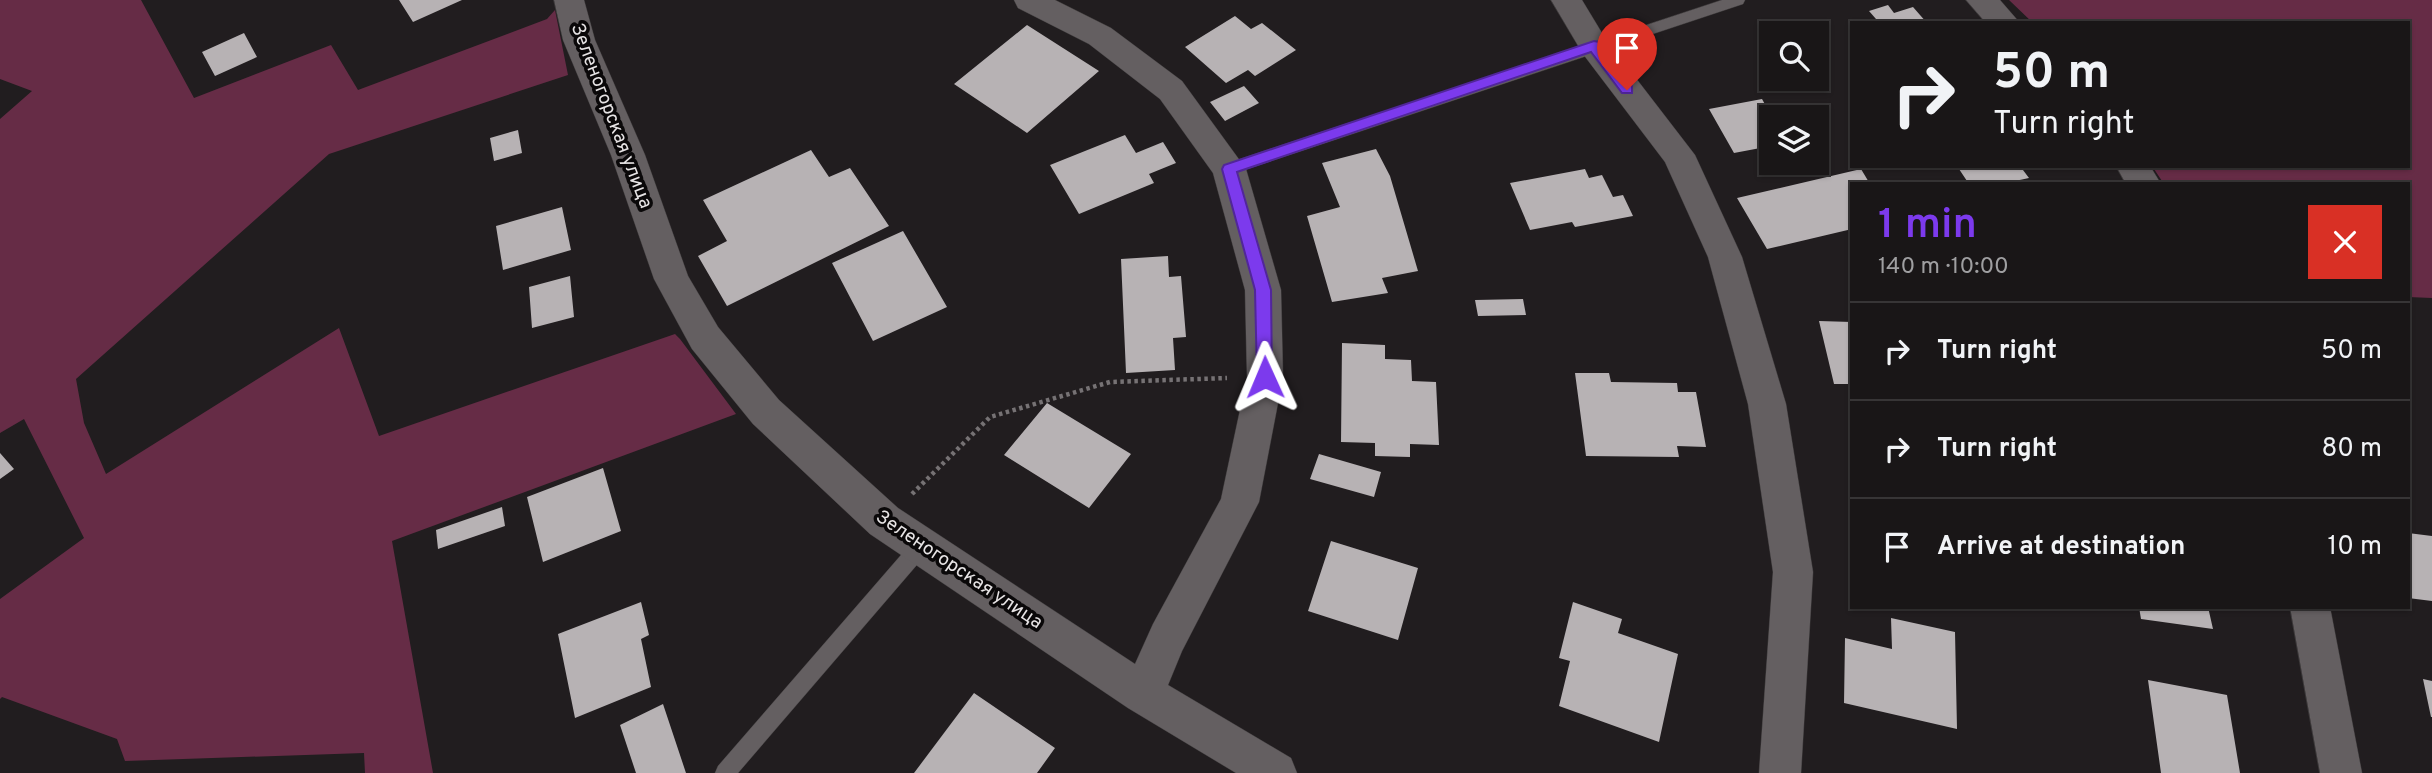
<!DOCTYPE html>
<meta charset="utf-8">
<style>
body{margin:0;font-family:Overpass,sans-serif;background:#221f20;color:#f1f3f6;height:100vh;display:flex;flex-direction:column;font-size:26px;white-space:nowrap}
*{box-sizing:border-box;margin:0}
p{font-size:23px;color:#9f9fa1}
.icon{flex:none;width:38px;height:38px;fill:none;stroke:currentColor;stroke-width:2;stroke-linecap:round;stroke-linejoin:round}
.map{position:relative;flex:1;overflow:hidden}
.details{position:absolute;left:1850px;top:182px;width:560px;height:427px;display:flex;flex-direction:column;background:#191617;border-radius:0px;box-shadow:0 2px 5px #0004,0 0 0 2px #373536}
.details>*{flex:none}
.guide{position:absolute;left:1850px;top:21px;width:560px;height:147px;border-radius:0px;box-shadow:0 2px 5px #0004,0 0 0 2px #373536;background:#191617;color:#f1f3f6;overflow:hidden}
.fabs{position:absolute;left:1759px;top:21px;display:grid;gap:14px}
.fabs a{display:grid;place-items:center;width:70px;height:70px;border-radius:0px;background:#191617;box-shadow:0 2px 5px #0004,0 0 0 2px #373536;font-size:35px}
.pin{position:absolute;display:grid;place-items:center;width:60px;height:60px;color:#fff;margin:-72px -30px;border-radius:50% 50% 50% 0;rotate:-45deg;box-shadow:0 0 7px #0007}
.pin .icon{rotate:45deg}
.me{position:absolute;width:77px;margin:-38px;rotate:359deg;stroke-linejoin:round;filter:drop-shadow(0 0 5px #0008)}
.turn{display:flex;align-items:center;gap:24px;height:147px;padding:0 28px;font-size:32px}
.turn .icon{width:91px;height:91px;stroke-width:2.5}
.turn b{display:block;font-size:49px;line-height:60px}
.round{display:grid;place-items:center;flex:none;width:74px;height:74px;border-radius:0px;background:#221f20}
.summary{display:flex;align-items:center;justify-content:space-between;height:119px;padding:0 28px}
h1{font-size:42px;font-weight:600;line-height:52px;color:#7c3aed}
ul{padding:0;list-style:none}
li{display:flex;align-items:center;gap:21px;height:98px;padding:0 28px;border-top:2px solid #373536}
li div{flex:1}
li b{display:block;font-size:26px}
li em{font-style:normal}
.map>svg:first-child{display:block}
.green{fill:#662c46}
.building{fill:#b7b2b4}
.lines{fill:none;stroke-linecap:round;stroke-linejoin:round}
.lane-casing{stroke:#3b3839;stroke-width:1}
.street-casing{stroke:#3b3839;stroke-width:1}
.path{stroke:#767274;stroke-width:4.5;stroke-dasharray:3.5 3.5;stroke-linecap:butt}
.lane{fill:#645f61;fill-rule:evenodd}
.street{fill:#645f61;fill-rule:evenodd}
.route{fill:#7c3aed;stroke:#51269a;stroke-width:2}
.labels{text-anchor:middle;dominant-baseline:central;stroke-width:7;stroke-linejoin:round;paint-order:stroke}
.street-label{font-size:19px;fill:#e7e4e5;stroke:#0a0809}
</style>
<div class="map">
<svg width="2432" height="773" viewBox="0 0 2432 773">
<rect width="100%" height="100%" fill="#211d1f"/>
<!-- green -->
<path class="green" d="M0,0H141L194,98L331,45L358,90L547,19L555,10L568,75L329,154L76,379L84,423L106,474L339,328L379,436L675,334L680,339L736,414L392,541L433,773H365L364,753L125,761L117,739L2,697L0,699V599L84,538L24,419L0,433V119L32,91L0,79Z
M2009,0H2432V298L2408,297V184H2164L2152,166H2408V23H2033Z"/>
<!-- building -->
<path class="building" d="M399,0H462L413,22Z
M1888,5L1894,13L1913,7L1927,23H1866L1876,19L1869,11Z
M1235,16L1251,29L1262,23L1296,50L1255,76L1248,70L1226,83L1185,47Z
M1027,25L1099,71L1027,133L954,84Z
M244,33L257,57L215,76L202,52Z
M1244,86L1259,103L1225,121L1210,102Z
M1762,99L1772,117L1771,146L1734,153L1709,109Z
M518,130L522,153L494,161L490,138Z
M1125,135L1136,153L1163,142L1176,163L1149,174L1154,183L1079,214L1050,165Z
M1376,149L1390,176L1418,271L1382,278L1388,293L1332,302L1307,216L1340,207L1322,163Z
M811,150L829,177L850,168L889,226L727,306L698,256L727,241L703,200Z
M1957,166H2020L2029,178L2001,184H1969Z
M1585,169L1589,178L1602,175L1613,197L1623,195L1633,216L1575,227L1572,222L1530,230L1510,183Z
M1861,169L1870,184H1852V229L1767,249L1737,198Z
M562,207L571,250L503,270L496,226Z
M903,231L947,307L873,341L832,263Z
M1168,256L1169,277L1181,276L1186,337L1173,338L1175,370L1126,373L1121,259Z
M570,276L574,317L532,328L529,287Z
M1523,299L1526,315L1478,316L1475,300Z
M1819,321L1852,322V384H1834Z
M1342,343L1385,345V359L1411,360L1412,381L1436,382L1439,445L1410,444V457L1375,456V443L1341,442Z
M1575,373H1609L1611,382L1677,383L1678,392H1696L1706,447L1677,446L1679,457L1586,456Z
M1047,403L1131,454L1089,508L1004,455Z
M0,453L14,469L0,479Z
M1319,454L1381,472L1374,497L1310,479Z
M603,468L621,531L543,562L527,497Z
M502,507L505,526L438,549L436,530Z
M2408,533L2432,536V601L2408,598Z
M1331,541L1418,568L1398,640L1308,611Z
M641,602L649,635L641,639L651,687L575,718L558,634Z
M1573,602L1622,619L1618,633L1678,654L1659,742L1559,706L1570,661L1559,658Z
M2139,607H2208L2213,629L2141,619Z
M1891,618L1955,632L1957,729L1844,703L1845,638L1892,649Z
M2423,679L2432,681V717H2431Z
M2148,680L2227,695L2240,773H2161Z
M974,693L1055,748L1037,773H914Z
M663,704L686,773H636L620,725Z"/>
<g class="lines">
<!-- lane casing -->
<g class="lane-casing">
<path id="lane" d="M1722,0H1745L1743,4L1229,175L1221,169L1223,165Z
M921,537L928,540L930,546L928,552L738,773H715L718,766L914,540Z"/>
</g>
<!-- street casing -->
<g class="street-casing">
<path id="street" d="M554,0H584L595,40L645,155L688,276L718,327L779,400L898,508L1135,664L1153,624L1221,499L1247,377L1245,290L1213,173L1160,99L1089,44L1018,8L1014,0H1055L1111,28L1182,81L1246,169L1281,290L1283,377L1259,502L1182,651L1168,685L1291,758L1297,773H1236L1128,708L870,534L753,424L692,349L654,279L611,155L563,40Z
M1551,0H1582L1605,38L1695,155L1742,257L1786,404L1813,572L1801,773H1759L1773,572L1748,404L1708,257L1665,162L1583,54Z
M1966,0H2000L2020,23H1986Z
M2116,166H2150L2161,184H2126Z
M2290,607H2330L2362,773H2320Z"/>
</g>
<!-- path -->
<path class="path" d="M912,494L990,417L1110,382L1227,378"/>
<!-- lane -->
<use href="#lane" class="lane"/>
<!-- street -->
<use href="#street" class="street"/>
</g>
<!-- route -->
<path class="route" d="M1594,41L1599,42L1632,86V93H1622L1591,52L1237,172L1271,290L1272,377L1270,382H1259L1257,377L1255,290L1222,169L1224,165Z"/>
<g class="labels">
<!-- street labels -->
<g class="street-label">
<text transform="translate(611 116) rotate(69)">Зеленогорская улица</text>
<text transform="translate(959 570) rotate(34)">Зеленогорская улица</text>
</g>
</g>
</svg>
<div class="fabs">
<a><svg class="icon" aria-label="search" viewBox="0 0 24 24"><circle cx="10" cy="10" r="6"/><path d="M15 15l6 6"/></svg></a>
<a><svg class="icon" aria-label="layers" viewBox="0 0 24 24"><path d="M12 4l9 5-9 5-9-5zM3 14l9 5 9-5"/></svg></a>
</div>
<div class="pin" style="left:1627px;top:90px;background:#d93025"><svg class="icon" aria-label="arrive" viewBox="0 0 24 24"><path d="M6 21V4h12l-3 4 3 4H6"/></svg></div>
<svg class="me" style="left:1265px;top:377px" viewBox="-20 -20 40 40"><path d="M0-17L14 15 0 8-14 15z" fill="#7c3aed" stroke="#fff" stroke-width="4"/></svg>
<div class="guide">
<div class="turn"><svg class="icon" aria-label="right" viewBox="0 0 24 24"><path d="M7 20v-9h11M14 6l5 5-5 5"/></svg><div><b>50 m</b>Turn right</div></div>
</div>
<section class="details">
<div class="summary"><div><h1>1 min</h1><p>140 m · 10:00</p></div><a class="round" style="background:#d93025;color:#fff"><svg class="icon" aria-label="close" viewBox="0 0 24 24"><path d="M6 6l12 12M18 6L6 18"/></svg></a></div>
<ul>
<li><svg class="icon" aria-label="right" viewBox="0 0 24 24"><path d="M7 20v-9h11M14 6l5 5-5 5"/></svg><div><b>Turn right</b></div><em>50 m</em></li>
<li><svg class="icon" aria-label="right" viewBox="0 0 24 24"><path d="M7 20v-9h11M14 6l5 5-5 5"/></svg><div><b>Turn right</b></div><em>80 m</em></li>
<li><svg class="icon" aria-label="arrive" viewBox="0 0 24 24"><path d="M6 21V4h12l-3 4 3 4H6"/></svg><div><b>Arrive at destination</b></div><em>10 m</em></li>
</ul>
</section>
</div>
